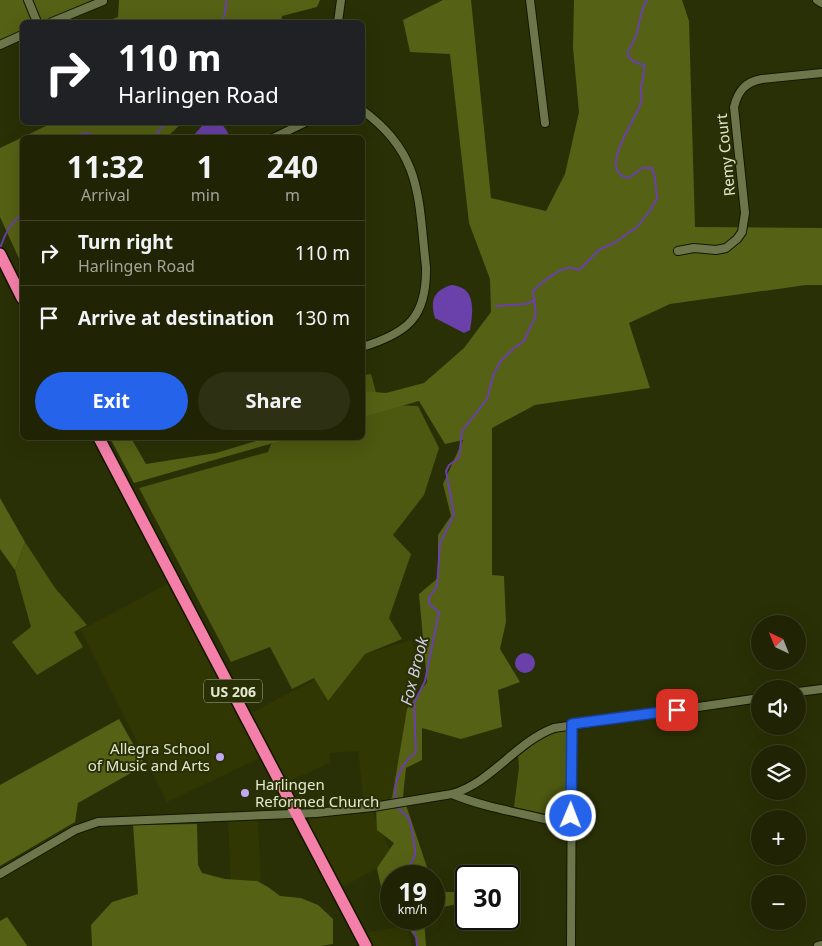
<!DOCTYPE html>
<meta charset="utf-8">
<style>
body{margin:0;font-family:"Noto Sans",sans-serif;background:#2d3013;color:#f1f3f6;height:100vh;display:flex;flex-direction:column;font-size:19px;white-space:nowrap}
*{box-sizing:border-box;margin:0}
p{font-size:16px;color:#a2a49a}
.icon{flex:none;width:28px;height:28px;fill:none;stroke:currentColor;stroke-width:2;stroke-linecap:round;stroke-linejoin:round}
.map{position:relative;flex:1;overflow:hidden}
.sheet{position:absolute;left:20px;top:135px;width:345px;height:305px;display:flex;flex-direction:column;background:#202404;border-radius:8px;box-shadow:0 5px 20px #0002,0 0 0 1px #3d4126}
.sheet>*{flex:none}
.banner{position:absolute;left:20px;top:20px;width:345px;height:105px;border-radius:8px;box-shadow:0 5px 20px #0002,0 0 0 1px #3d4126;background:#202124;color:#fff;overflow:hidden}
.needle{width:32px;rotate:317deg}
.buttons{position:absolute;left:751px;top:615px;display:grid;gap:10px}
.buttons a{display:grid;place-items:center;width:55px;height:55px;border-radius:50%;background:#202404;box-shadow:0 5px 20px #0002,0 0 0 1px #3d4126;font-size:25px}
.speed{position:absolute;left:380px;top:865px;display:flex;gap:10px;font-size:25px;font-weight:700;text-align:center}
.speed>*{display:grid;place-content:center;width:65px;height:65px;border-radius:50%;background:#202404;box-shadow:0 5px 20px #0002,0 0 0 1px #3d4126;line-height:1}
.speed small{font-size:12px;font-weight:400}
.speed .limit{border:2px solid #111;border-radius:8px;background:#fff;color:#111}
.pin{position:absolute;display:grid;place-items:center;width:42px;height:42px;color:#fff;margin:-21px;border-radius:10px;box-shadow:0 2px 8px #0006}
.me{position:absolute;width:55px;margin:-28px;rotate:1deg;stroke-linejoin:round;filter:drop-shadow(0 0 4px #0008)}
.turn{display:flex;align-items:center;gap:18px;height:105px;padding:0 15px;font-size:22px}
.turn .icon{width:65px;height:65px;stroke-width:2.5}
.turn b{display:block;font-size:35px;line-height:42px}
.eta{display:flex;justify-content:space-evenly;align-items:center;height:85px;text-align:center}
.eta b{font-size:30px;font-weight:700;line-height:35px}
.button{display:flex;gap:10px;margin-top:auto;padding:10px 15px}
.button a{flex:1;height:58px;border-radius:30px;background:#2563eb;color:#fff;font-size:20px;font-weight:700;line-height:58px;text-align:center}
.button a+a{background:#2d3013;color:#f1f3f6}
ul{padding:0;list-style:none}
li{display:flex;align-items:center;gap:15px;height:65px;padding:0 15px;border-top:1px solid #3d4126}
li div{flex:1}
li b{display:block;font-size:19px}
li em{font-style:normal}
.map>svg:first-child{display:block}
.built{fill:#303702}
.green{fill:#4d5810}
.forest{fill:#556114}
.water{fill:#6a40ab}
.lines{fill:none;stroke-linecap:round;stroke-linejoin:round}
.stream{stroke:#6a40ab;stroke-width:2}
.minor-casing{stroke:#131700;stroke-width:10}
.highway-casing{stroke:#131700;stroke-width:14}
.minor{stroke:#6d764b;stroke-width:8}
.highway{stroke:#f480aa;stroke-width:11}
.route-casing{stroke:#184099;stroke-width:12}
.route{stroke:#2563eb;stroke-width:9}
.poi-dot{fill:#c0a8f4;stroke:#2a3005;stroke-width:2}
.labels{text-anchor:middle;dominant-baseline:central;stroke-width:4;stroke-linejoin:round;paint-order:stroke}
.shield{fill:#2a3005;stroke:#acb194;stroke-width:1}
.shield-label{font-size:14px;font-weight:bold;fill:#e3e8d1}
.street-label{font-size:15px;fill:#e3e8d1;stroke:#2a3005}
.poi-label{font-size:15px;fill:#e3e8d1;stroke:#2a3005;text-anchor:end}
.water-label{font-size:16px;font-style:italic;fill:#d5cee9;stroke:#2a3005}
</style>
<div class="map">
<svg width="822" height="946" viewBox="0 0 822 946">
<rect width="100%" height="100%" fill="#2a3005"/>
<!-- built -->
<path class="built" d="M169,583L260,758L167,802L81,630Z
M412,640L417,664L394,798L364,804L358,751L330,753V763L287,782L251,713L316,679L326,700L324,666Z
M372,810L394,859L342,887L308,823L309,818Z
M258,820L261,882L231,884L228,821Z
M408,925L412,946H371L365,933Z"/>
<!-- green -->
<path class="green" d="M371,374L377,396L392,405L418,406L439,448L424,495L393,535L411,554L389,618L402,639L365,654L328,701L314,678L292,689L270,647L231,662L139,488L268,452L273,439L276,438H362L363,375Z
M25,542L55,588L87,625L74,632L83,647L37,675L12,642L31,627L15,570Z
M568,729V818L567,819L514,807L519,767L518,755L539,738Z"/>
<!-- forest -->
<path class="forest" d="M0,0H98L44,22H22V32L0,41Z
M119,0H320L317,7L282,16L281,22H104L118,17Z
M443,0H471L491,198L546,211L565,174L579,112L573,48L574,0H682L689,21L695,227L822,228V285H806L670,304L629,323L650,388L535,405L492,428V575L504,576L506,622L500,649L520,682L498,690L502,727L461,739L422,728V760L406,768L403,796L430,876H391V903L381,887L377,868L394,843L377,830L376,807L392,798L407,709L427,682L419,594L438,578V535L451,516L443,484L463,440L445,444L419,401L363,417L362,391L386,393L424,383L464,348L491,312L490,279L469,223L450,54L410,52L403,20Z
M48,123H182L167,137L22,138V265L0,217V148L48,125Z
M110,438H131L146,464L216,453L266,438H291L134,483Z
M0,498L25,542L15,570L0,549Z
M119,719L145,765L78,803L75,822L0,866V785Z
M197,824L198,865L202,873L225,879L257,881L268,887L280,896L301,898L318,905L333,919V944L321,946H92L91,925L112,902L138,894L133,825Z
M434,885L440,892H466V894L457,904L434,909Z
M7,917L26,944L27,946H0V921Z
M402,919H424L426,946H417L416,939Z"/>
<!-- water -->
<path class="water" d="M221,123L227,131L230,137H192L202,126Z
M451,285C477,287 473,311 470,330L464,333L435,318C430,301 433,291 451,285Z
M515 663a10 10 0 1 1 20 0a10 10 0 1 1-20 0Z"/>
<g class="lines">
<!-- stream -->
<path class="stream" d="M223,22L227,0
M70,138C81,133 90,131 100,138
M154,138L163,125L167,122
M0,249C4,235 10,223 22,214
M496,306L526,304L535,300
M396,800C393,781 401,763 416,752L414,703L425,681L439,612L429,604V598L437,586L440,543L454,515L446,471L449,465L459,458L462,431L487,399L493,376L500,362L513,349L524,341L536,315L533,291C538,285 559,269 567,268C570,267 575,269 579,270L600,249L614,243L637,227L649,212L657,199L655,178L652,168H643L628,178C596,171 637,118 641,103C643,97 640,93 641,88C642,79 645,74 644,65C638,63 630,62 628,55C626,50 632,46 634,41C640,28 639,12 647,0
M397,804C399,813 406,813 409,819C411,824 416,850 415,855C413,862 405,868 405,876
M409,919L416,937L417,946"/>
<!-- minor casing -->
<g class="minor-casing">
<path id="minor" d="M28,0L37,22
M530,0L545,123
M817,0L822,3
M52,22L103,1
M338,22L341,0
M0,45L22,35
M362,110C423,154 418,199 426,267C427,317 408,333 362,347
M273,138L306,122
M678,251L694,248L716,250L726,248L737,239L742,232L745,213L734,107C738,91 745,82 762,79L822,73
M798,692L822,689
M452,794C490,810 532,814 571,826
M0,874L75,830L98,822L316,813L373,807L452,794C491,783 516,742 554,728L760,698
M571,946L572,724
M818,946L822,945"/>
</g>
<!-- highway casing -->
<g class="highway-casing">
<path id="highway" d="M0,254L22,298
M99,438L366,946"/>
</g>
<!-- minor -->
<use href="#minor" class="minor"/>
<!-- highway -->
<use href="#highway" class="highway"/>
</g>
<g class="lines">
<!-- route casing -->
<g class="route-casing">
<path id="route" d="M571,816L572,724L677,710"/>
</g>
<!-- route -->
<use href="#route" class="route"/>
</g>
<!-- markers -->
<g class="poi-dot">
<circle cx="220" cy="757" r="5"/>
<circle cx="245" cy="793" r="5"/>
</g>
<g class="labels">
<!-- shield labels -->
<rect class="shield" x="204" y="679.5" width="58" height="23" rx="4"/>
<g class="shield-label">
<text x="233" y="691">US 206</text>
</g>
<!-- street labels -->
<g class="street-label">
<text transform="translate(725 155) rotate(-96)">Remy Court</text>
</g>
<!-- poi labels -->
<g class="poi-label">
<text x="210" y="748">Allegra School<tspan x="210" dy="17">of Music and Arts</tspan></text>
<text x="255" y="784" text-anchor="start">Harlingen<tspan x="255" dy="17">Reformed Church</tspan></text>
</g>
<!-- water labels -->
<g class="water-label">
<text transform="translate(414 671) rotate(-76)">Fox Brook</text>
</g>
</g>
</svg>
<div class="buttons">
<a><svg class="needle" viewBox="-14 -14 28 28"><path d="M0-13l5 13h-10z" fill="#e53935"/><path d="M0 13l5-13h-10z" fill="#a2a49a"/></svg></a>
<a><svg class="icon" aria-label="sound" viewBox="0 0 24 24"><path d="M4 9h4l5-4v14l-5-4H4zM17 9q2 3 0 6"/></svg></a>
<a><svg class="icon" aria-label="layers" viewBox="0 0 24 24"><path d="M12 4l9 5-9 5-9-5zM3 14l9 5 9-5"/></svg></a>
<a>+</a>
<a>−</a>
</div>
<div class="speed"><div>19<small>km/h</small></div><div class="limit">30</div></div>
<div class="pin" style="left:677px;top:710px;background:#d93025"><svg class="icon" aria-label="arrive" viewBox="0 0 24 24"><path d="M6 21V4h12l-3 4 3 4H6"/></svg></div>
<svg class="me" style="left:571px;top:816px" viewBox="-20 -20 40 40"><circle r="17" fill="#2563eb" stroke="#fff" stroke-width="3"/><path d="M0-11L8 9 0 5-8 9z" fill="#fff"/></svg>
<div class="banner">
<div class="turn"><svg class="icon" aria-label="right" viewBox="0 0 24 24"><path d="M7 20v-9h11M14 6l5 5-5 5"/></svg><div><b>110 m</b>Harlingen Road</div></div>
</div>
<section class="sheet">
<div class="eta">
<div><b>11:32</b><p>Arrival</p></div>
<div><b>1</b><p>min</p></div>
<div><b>240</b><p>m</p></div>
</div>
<ul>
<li><svg class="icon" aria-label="right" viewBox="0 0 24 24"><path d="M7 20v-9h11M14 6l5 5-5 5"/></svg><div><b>Turn right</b><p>Harlingen Road</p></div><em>110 m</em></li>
<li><svg class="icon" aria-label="arrive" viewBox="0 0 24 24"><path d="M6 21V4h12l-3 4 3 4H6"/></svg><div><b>Arrive at destination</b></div><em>130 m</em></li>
</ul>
<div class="button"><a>Exit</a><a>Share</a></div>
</section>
</div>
